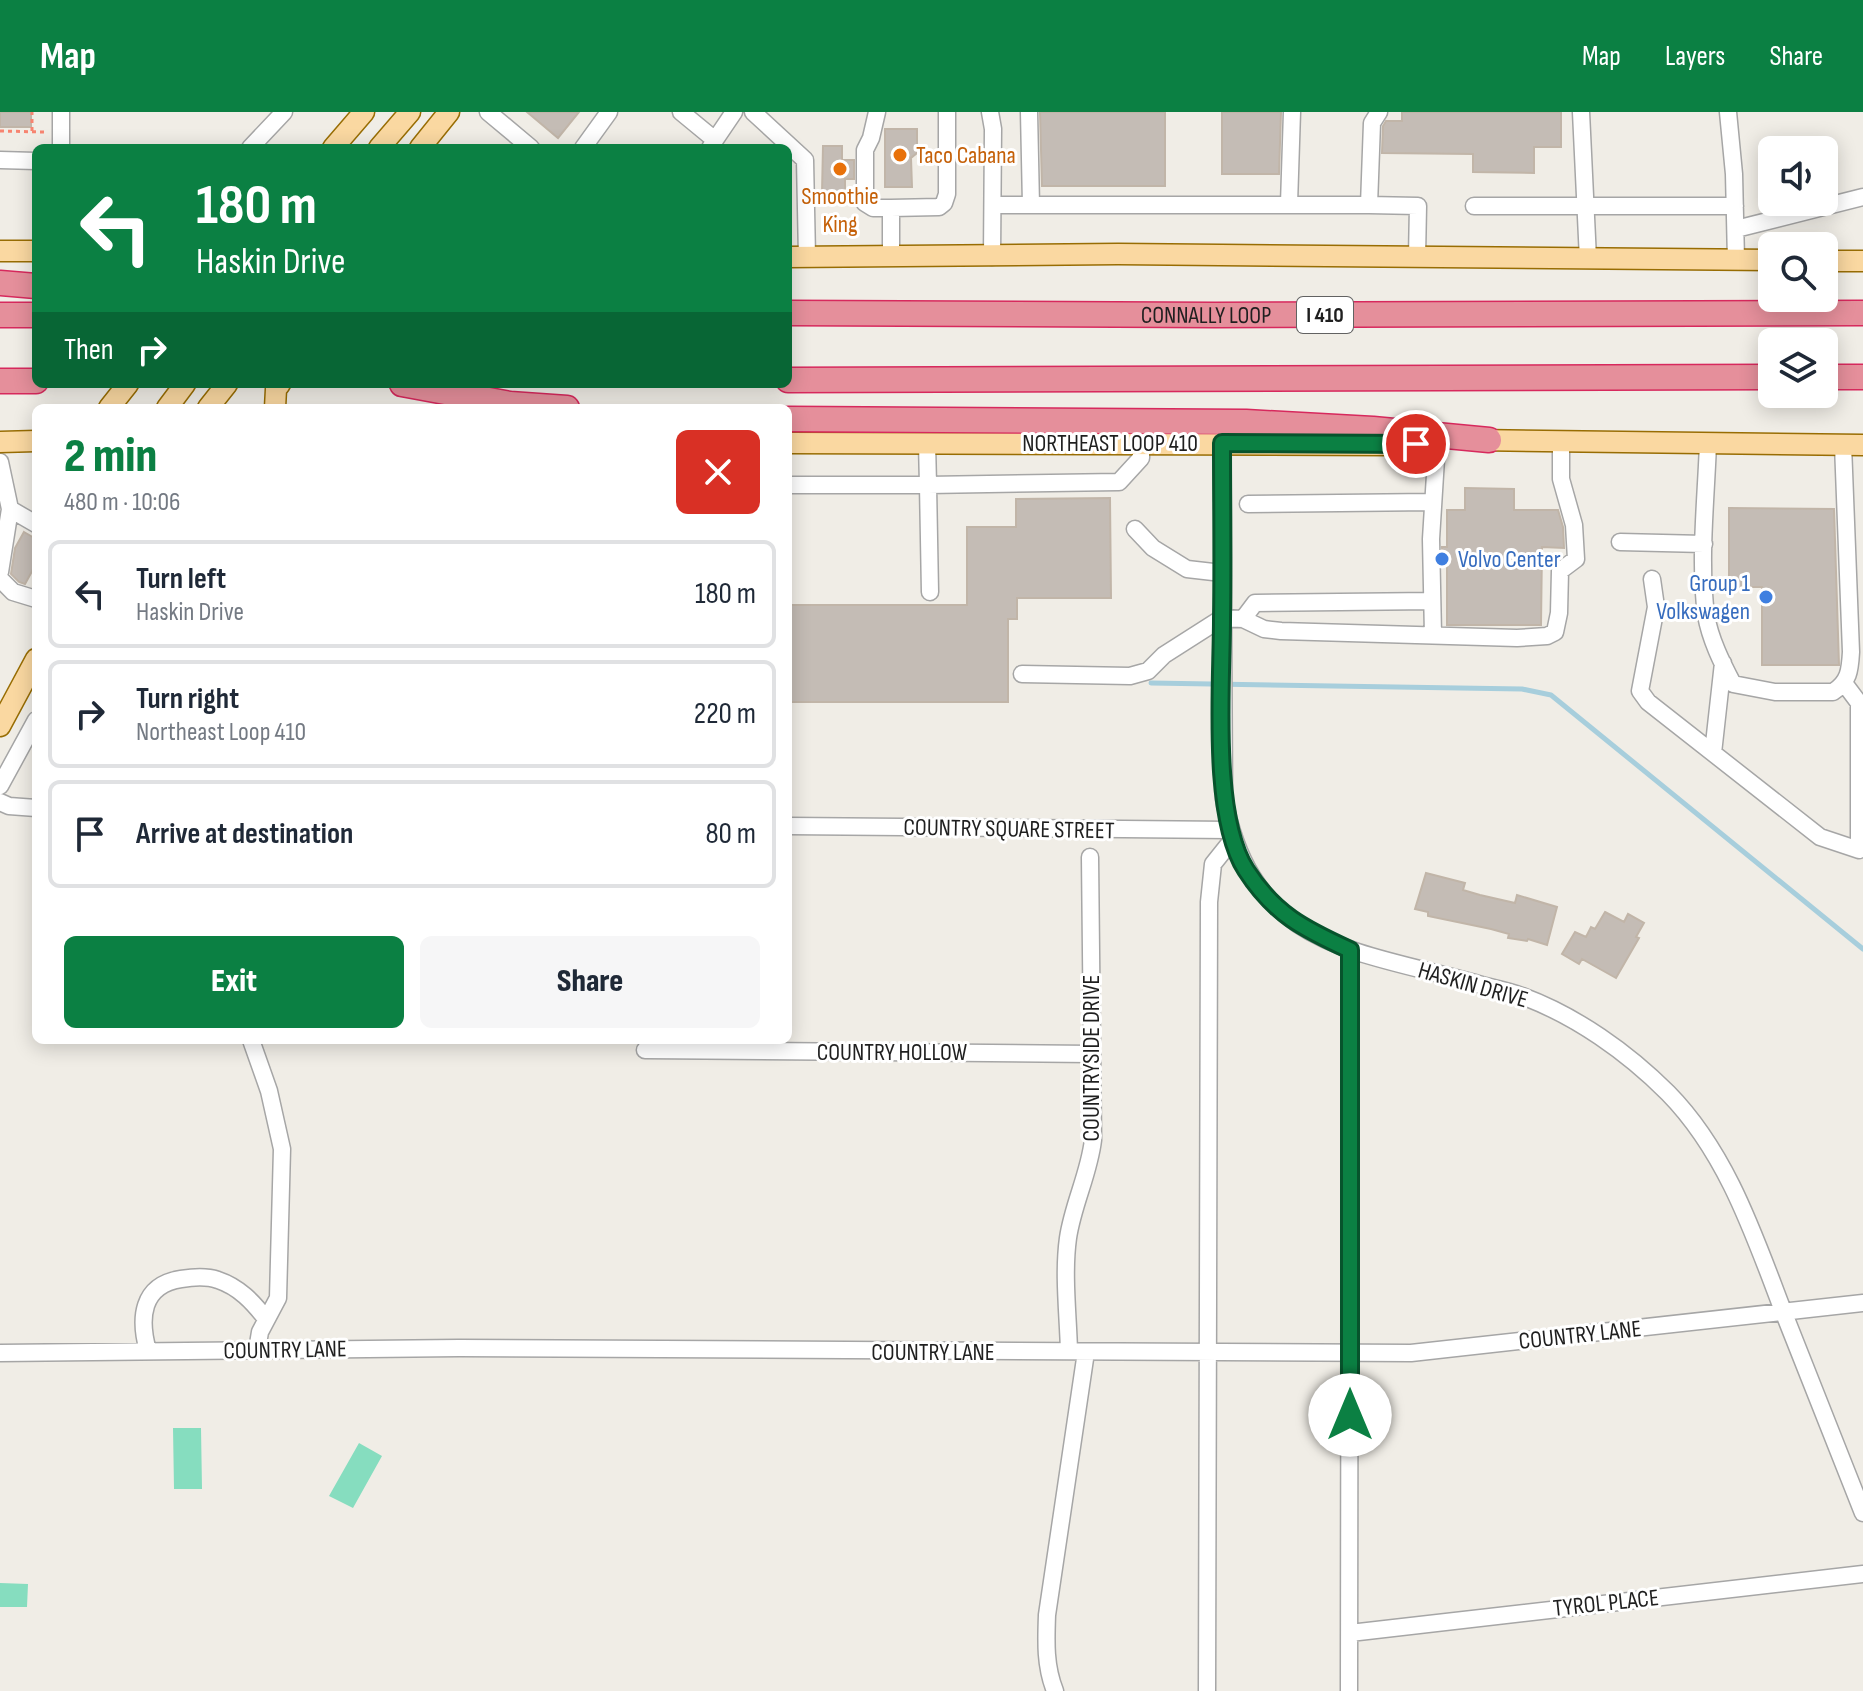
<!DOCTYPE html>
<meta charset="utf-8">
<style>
body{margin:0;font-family:"Sofia Sans Condensed",sans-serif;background:#f6f6f7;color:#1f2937;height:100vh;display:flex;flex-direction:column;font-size:30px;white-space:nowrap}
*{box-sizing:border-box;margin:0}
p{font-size:26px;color:#747a83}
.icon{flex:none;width:44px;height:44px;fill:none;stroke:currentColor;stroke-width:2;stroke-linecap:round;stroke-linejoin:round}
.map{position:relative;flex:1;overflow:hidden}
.sheet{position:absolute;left:32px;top:292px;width:760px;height:640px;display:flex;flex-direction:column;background:#fff;border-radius:12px;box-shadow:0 4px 20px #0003}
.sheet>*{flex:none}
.hud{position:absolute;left:32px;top:32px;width:760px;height:244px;border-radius:12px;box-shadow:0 4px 20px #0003;background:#0b8043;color:#fff;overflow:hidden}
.buttons{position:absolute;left:1758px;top:24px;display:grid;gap:16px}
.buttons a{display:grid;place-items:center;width:80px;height:80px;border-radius:12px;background:#fff;box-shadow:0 4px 20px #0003;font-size:40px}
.pin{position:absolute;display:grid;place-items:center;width:68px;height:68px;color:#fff;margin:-34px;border:4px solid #fff;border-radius:50%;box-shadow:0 2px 8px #0007}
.me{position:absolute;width:88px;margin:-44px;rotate:0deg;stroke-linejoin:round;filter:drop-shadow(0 0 6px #0008)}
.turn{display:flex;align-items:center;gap:28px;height:168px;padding:0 32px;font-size:36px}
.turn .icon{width:104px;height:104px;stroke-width:2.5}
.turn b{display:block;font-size:56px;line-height:68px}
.then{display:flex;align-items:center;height:76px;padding:0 32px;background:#0003;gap:16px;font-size:30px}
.round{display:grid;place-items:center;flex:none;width:84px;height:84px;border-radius:12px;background:#f6f6f7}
.summary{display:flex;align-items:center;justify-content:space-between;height:136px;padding:0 32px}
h1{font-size:48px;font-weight:800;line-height:60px;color:#0b8043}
.button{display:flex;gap:16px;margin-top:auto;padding:16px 32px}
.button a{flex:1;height:92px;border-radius:12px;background:#0b8043;color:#fff;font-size:32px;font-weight:800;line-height:92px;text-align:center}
.button a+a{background:#f6f6f7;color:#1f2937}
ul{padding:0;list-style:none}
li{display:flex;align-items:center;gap:24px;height:108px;margin:0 16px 12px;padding:0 16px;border:4px solid #e0e1e3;border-radius:12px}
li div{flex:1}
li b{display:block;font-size:30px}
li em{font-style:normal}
header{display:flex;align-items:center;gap:48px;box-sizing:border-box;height:112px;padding:0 40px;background:#0b8043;color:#fff}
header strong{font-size:38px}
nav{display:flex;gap:44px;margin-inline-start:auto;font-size:28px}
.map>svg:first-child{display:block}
.pitch{fill:#86ddbf}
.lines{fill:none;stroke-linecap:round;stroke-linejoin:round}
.stream{stroke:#a7cedc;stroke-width:5}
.building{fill:#c4bcb5;stroke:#c1b5a8;stroke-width:2}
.minor-casing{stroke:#a6a6a6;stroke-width:19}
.major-casing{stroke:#986d03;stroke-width:23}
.highway-casing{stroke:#d7295d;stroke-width:27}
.path{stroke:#f78470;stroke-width:3;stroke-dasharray:4 4;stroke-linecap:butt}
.minor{stroke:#fff;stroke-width:16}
.major{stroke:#fad8a1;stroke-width:20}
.highway{stroke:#e58f9b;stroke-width:24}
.route-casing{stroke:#07532c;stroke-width:20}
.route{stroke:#0b8043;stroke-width:14}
.food-dot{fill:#e8710a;stroke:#fff;stroke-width:3}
.shop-dot{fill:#3f7fe0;stroke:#fff;stroke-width:3}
.labels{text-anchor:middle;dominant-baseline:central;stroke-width:6;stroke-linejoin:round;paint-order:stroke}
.shield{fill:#fff;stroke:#626262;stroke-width:2}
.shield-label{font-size:22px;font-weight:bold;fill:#1f1f1f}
.food-label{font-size:24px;fill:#c56008;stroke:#fff;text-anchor:start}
.street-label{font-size:24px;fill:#1f1f1f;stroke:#fff}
.shop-label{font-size:24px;fill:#366cbe;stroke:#fff;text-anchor:start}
</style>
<header>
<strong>Map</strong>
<nav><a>Map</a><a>Layers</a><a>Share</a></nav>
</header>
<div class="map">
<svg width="1863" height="1579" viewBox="0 0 1863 1579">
<rect width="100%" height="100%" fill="#f0ede6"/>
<!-- pitch -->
<path class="pitch" d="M173,1316H201L202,1377H174Z
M359,1331L382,1344L353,1396L329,1384Z
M0,1471L28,1472L27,1495H0Z"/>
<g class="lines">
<!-- stream -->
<path class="stream" d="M1151,571L1522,577L1551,583L1863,837"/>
</g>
<!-- building -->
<path class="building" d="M0,0H31V15H0Z
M527,0H579L558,26Z
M1040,0H1165V74H1042Z
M1222,0H1281L1279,62H1222Z
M1402,0H1561V35H1534V61L1473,60V42L1382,41L1383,14L1386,9H1402Z
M885,17H917V41L911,46L912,75H885Z
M823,34H842V48H854V67H845V82L822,81Z
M1465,376L1514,377V398H1558L1563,415L1564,436L1542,435L1541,513H1447V455H1443L1442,435H1447V398H1465Z
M1110,386L1111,486H1017V507H1008V590H788V493H967V415H1016V387Z
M1729,396L1834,397L1839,553H1762V475H1729Z
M24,420L36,427V452L25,472L19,470L11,462L15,436Z
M1426,761L1465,771L1463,778L1480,783L1515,791L1517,783L1557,795L1547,833L1528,827L1527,829L1508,826L1509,822L1491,817L1428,804V800L1415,797Z
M1605,800L1624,810L1628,802L1644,811L1636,825L1639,826L1616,866L1582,847L1579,852L1562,842L1575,820L1586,825L1591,815L1595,817Z"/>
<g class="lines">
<!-- minor casing -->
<g class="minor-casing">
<path id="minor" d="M61,0V36
M488,0L531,36
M681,0L715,28L710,36
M753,0L805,48L807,145
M877,0L871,26L865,38V91L873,96H891
M990,0L993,17L992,145
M1029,0L1031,93
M1581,0L1588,147
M1728,0L1734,62L1736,148
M715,28L734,0
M250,36L284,0
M583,36L609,0
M0,48L36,49
M1289,92L1292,0
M993,93H1369L1372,11L1379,0
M1369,93L1418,94L1417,145
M1474,94H1735
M1736,117L1863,85
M891,145V96L939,95L944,91L947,82V1
M927,331L928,373L1119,370L1141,346V331
M1222,331L1224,687C1252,834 1352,838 1475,871C1491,876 1507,878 1522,884C1576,904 1627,940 1668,981C1728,1042 1755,1126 1785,1204C1811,1270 1837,1336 1863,1401
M1708,331C1706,388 1699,447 1706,503C1710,527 1722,551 1733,572L1775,580H1833C1849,570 1850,558 1851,540L1843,333
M0,350L10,397L0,460
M788,373H928L930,480
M1248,392L1432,390
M10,397L36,412
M1135,417L1153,436L1187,457L1222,461
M1620,430L1704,432
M0,467L13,480L36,487
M1652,467L1656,495L1640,579L1648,590L1820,725L1859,738V591L1844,571
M1243,507L1255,491L1432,489
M1433,523L1431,427L1437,331
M1022,562L1130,564L1148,559L1164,543L1222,506L1243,507L1264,517L1281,519L1517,526L1547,524L1555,520L1559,501L1560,459L1576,447L1574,413L1561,367V329
M1713,641L1723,551
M0,674L36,608
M0,690L9,694L36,696
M788,714L1230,718
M251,928L269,979L282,1037L278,1186L260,1220L257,1238
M645,938L1092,942
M148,1239C139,1207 141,1173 181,1167C193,1165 207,1164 218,1168C239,1175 253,1190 266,1207
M1069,1239C1068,1202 1063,1162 1068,1126C1073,1092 1089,1062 1093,1028L1090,745
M0,1241L459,1236L1411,1241L1863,1191
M1350,1521L1863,1462
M1055,1579C1045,1554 1046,1530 1047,1503L1086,1240
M1207,1579L1209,790L1213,752L1233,727
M1349,1579L1350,838"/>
</g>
<!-- major casing -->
<g class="major-casing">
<path id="major" d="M333,36L364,0
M379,36L410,0
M420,36L449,0
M0,139H36
M788,145L1118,142L1772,148
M1824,149H1863
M109,296L128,272
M167,296L185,272
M208,296L227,272
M275,296L276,277L280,272
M1475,328L1863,333
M0,330L36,329
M788,331L1394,333L1435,331
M0,614L36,547"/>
</g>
<!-- highway casing -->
<g class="highway-casing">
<g id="highway">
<path d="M0,171L36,174"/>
<path id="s1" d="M788,201L1215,203L1863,201"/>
<path d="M0,203H36"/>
<path d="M1824,265H1863"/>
<path d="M788,268L1772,265"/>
<path d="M0,269H36"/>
<path d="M402,272L510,292L567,296"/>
<path d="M788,307L1246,310L1373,317L1489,328"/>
</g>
</g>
<!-- path -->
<path class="path" d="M0,19L44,20
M32,19V0"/>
<!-- minor -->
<use href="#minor" class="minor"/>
<!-- major -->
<use href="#major" class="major"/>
<!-- highway -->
<use href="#highway" class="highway"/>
</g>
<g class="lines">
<!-- route casing -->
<g class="route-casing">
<path id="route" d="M1350,1303V838C1304,817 1274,802 1246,758C1211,703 1222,574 1222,507C1223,449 1222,390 1222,331L1416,332"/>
</g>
<!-- route -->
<use href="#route" class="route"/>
</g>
<!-- markers -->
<g class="food-dot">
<circle cx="900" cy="43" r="8"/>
<circle cx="840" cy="57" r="8"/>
</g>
<g class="shop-dot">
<circle cx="1442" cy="447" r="8"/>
<circle cx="1766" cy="485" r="8"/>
</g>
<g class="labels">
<!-- shield labels -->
<rect class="shield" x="1297" y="185" width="56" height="36" rx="6"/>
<g class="shield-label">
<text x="1325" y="203">I 410</text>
</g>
<!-- food labels -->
<g class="food-label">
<text x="916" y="43">Taco Cabana</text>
<text x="840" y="84" text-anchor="middle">Smoothie<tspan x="840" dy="28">King</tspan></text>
</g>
<!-- street labels -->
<g class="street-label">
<text stroke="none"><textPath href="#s1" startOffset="418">CONNALLY LOOP</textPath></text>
<text x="1110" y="331">NORTHEAST LOOP 410</text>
<text transform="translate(1009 717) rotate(1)">COUNTRY SQUARE STREET</text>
<text transform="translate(1473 873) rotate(16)">HASKIN DRIVE</text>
<text x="892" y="940">COUNTRY HOLLOW</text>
<text transform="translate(1091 946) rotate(-90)">COUNTRYSIDE DRIVE</text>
<text transform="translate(1580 1223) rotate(-6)">COUNTRY LANE</text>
<text transform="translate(285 1238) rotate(-1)">COUNTRY LANE</text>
<text x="933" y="1240">COUNTRY LANE</text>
<text transform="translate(1606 1491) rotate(-6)">TYROL PLACE</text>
</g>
<!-- shop labels -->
<g class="shop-label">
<text x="1458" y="447">Volvo Center</text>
<text x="1750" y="471" text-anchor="end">Group 1<tspan x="1750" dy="28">Volkswagen</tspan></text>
</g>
</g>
</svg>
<div class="buttons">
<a><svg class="icon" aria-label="sound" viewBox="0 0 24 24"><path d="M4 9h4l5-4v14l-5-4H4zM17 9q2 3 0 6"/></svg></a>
<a><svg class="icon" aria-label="search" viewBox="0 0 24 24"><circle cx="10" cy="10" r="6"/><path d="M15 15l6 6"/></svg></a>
<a><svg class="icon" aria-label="layers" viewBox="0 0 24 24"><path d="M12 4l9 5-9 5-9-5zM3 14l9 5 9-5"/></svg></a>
</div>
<div class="pin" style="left:1416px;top:332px;background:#d93025"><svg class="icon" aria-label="arrive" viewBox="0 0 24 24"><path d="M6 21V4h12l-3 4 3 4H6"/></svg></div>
<svg class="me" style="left:1350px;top:1303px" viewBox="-20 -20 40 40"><circle r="19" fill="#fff"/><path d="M0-13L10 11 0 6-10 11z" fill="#0b8043"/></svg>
<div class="hud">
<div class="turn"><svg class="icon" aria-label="left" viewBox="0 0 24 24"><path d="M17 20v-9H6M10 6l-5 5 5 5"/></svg><div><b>180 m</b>Haskin Drive</div></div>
<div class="then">Then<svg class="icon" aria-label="right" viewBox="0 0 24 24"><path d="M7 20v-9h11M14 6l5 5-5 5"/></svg></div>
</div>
<section class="sheet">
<div class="summary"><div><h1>2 min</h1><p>480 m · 10:06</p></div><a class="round" style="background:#d93025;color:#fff"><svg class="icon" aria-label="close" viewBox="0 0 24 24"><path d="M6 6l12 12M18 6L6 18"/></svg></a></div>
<ul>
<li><svg class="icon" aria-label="left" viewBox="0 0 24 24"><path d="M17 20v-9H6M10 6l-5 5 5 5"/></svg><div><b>Turn left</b><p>Haskin Drive</p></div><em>180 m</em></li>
<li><svg class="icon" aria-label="right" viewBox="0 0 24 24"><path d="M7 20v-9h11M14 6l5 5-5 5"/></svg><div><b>Turn right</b><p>Northeast Loop 410</p></div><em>220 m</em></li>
<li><svg class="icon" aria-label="arrive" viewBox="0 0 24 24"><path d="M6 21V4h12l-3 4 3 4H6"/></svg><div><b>Arrive at destination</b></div><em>80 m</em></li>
</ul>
<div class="button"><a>Exit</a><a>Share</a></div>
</section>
</div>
